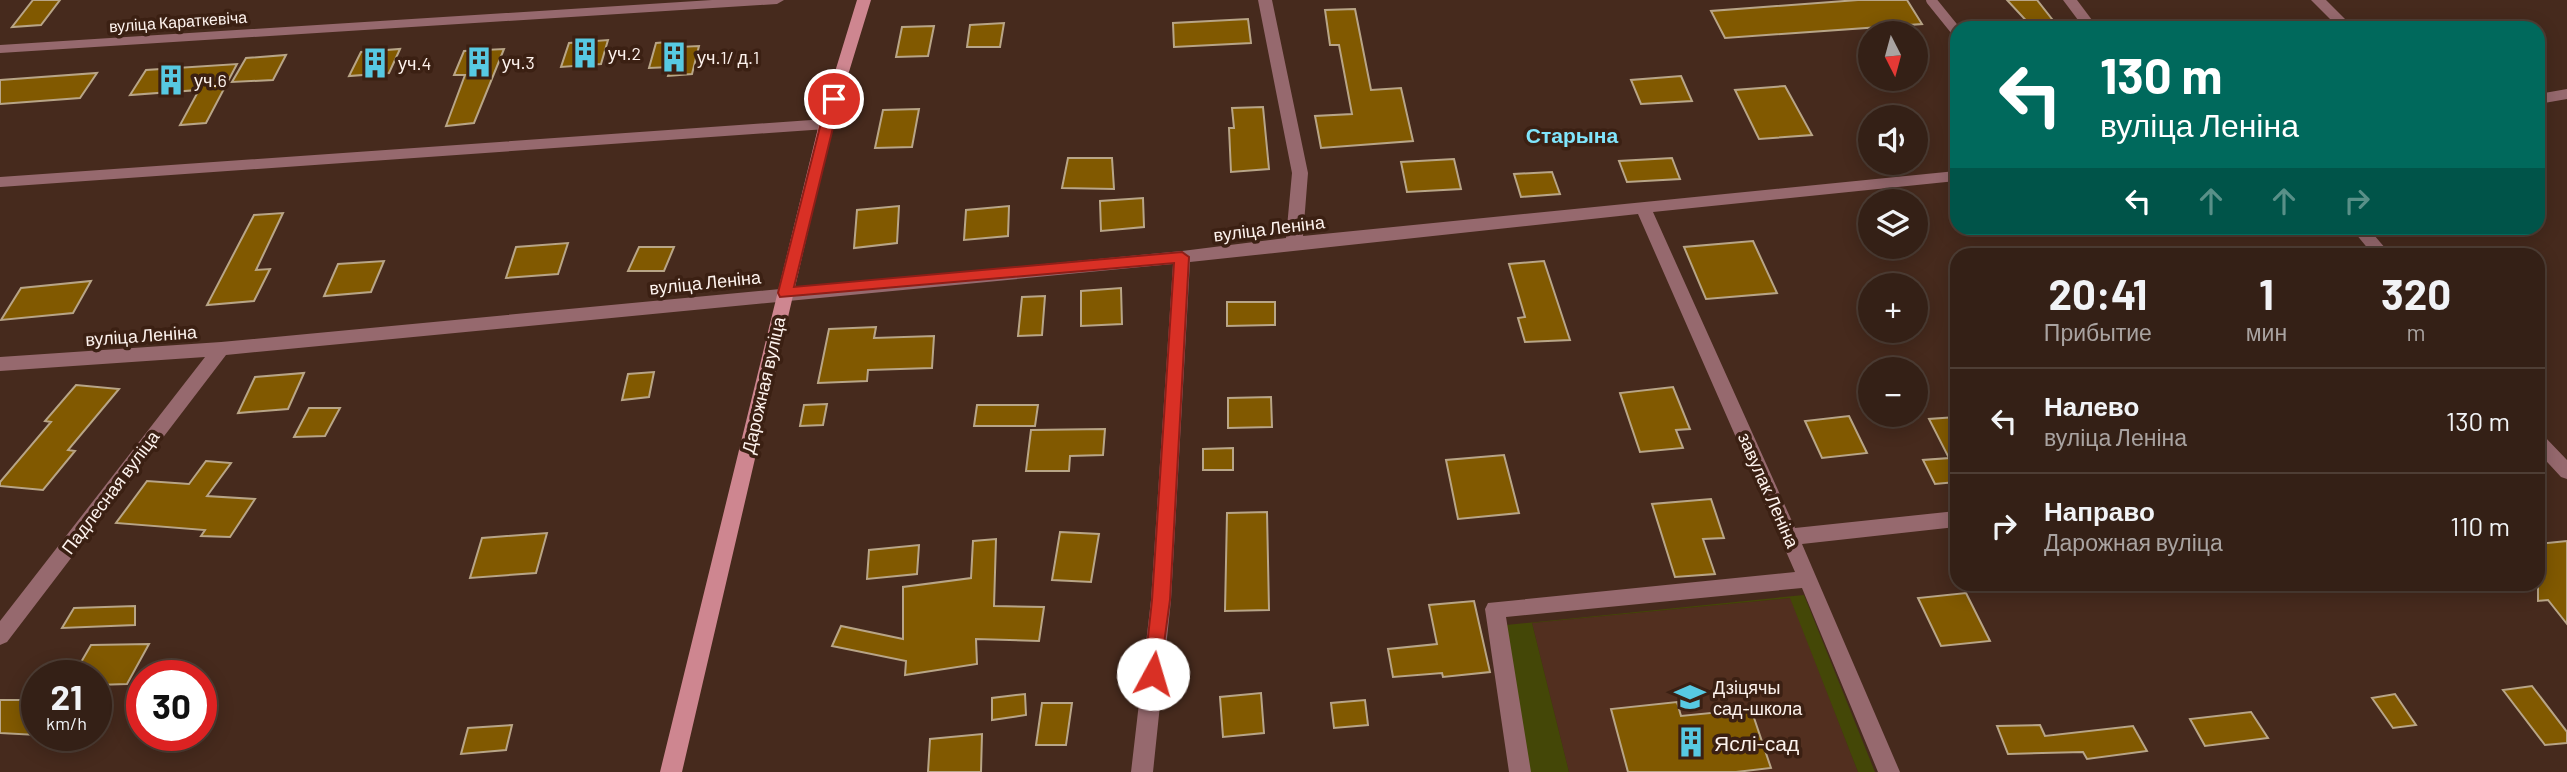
<!DOCTYPE html>
<html lang="ru">
<meta charset="utf-8">
<style>
body{margin:0;font-family:Barlow,sans-serif;background:#3f2d23;color:#f1f3f6;height:100vh;display:flex;flex-direction:column;font-size:26px;white-space:nowrap}
*{box-sizing:border-box;margin:0}
p{font-size:23px;color:#a9a3a1}
.icon{flex:none;width:38px;height:38px;fill:none;stroke:currentColor;stroke-width:2;stroke-linecap:round;stroke-linejoin:round}
.map{position:relative;flex:1;overflow:hidden}
.details{position:absolute;left:1950px;top:248px;width:595px;height:343px;display:flex;flex-direction:column;background:#342016;border-radius:21px;box-shadow:0 4px 18px #0003,0 0 0 2px #4e3e35}
.details>*{flex:none}
.hud{position:absolute;left:1950px;top:21px;width:595px;height:214px;border-radius:21px;box-shadow:0 4px 18px #0003,0 0 0 2px #4e3e35;background:#00695c;color:#fff;overflow:hidden}
.needle{width:46px;rotate:174deg}
.fabs{position:absolute;left:1858px;top:21px;display:grid;gap:14px}
.fabs a{display:grid;place-items:center;width:70px;height:70px;border-radius:50%;background:#342016;box-shadow:0 4px 18px #0003,0 0 0 2px #4e3e35;font-size:35px}
.speed{position:absolute;left:21px;top:660px;display:flex;gap:14px;font-size:35px;font-weight:700;text-align:center}
.speed>*{display:grid;place-content:center;width:91px;height:91px;border-radius:50%;background:#342016;box-shadow:0 4px 18px #0003,0 0 0 2px #4e3e35;line-height:1}
.speed small{font-size:18px;font-weight:400}
.speed .limit{border:10px solid #d22;background:#fff;color:#111}
.pin{position:absolute;display:grid;place-items:center;width:60px;height:60px;color:#fff;margin:-30px;border:4px solid #fff;border-radius:50%;box-shadow:0 2px 7px #0007}
.me{position:absolute;width:77px;margin:-38px;rotate:6deg;stroke-linejoin:round;filter:drop-shadow(0 0 5px #0008)}
.turn{display:flex;align-items:center;gap:24px;height:147px;padding:0 35px;font-size:32px}
.turn .icon{width:91px;height:91px;stroke-width:2.5}
.turn b{display:block;font-size:49px;line-height:60px}
.lanes{display:flex;align-items:center;height:66px;padding:0 35px;background:#0003;justify-content:center;gap:35px;direction:ltr}
.lanes .off{opacity:.35}
.eta{display:flex;justify-content:space-evenly;align-items:center;height:119px;text-align:center}
.eta b{font-size:42px;font-weight:700;line-height:49px}
ul{padding:0;list-style:none}
li{display:flex;align-items:center;gap:21px;height:105px;padding:0 35px;border-top:2px solid #4e3e35}
li div{flex:1}
li b{display:block;font-size:26px}
li em{font-style:normal}
.map>svg:first-child{display:block}
.built{fill:#522f1f}
.green{fill:#444707}
.building{fill:#815900;stroke:#b8a587;stroke-width:2}
.lines{fill:none;stroke-linecap:round;stroke-linejoin:round}
.service{stroke:#96696e;stroke-width:10}
.minor{fill:#96696e;fill-rule:evenodd}
.secondary{fill:#ce8690;fill-rule:evenodd}
.route{fill:#d93025;stroke:#8d1f18;stroke-width:2}
.labels{text-anchor:middle;dominant-baseline:central;stroke-width:7;stroke-linejoin:round;paint-order:stroke}
.far-street-label{font-size:16px;fill:#fdf2ed;stroke:#3b2013}
.poi-label{font-size:18px;fill:#fdf2ed;stroke:#3b2013;text-anchor:start}
.street-label{font-size:18px;fill:#fdf2ed;stroke:#3b2013}
.quarter-label{font-size:21px;font-weight:bold;fill:#80e5fc;stroke:#3b2013}
.near-poi-label{font-size:21px;fill:#fdf2ed;stroke:#3b2013;text-anchor:start}
</style>
<div class="map">
<svg width="2567" height="772" viewBox="0 0 2567 772">
<rect width="100%" height="100%" fill="#462a1d"/>
<!-- built -->
<path class="built" d="M1791,598L1858,772H1569L1532,623Z"/>
<!-- green -->
<path class="green" d="M1804,595L1875,772H1858L1790,598L1532,623L1569,772H1529L1506,625Z"/>
<!-- building -->
<path class="building" d="M33,0H60L41,25L12,27Z
M1858,0H1907L1922,24L1725,38L1711,11Z
M2007,0H2037L2059,28H2033Z
M1355,9L1371,90L1401,88L1413,141L1321,148L1315,116L1352,114L1339,45H1330L1325,10Z
M1248,19L1251,43L1174,47L1173,23Z
M1004,23L1000,47H967L970,25Z
M934,26L928,56L896,57L902,27Z
M608,40L601,64L561,67L569,43Z
M681,41L679,47L699,46L692,74L668,76L671,67L649,68L656,43Z
M400,49L389,73L349,76L361,52Z
M504,49L474,123L446,126L465,75H454L464,51Z
M286,55L273,80L232,82L246,58Z
M237,64L206,123L180,125L199,90L130,95L146,70Z
M97,73L80,98L0,104V80Z
M1681,76L1692,101L1641,104L1631,80Z
M1785,86L1812,135L1759,139L1735,90Z
M1263,107L1269,169L1231,172L1229,128H1234L1232,108Z
M919,109L912,147L875,148L883,110Z
M1068,158H1112L1114,189L1062,188Z
M1672,158L1680,179L1627,182L1619,161Z
M1454,159L1461,189L1407,192L1401,162Z
M1552,172L1560,194L1521,197L1514,174Z
M1143,198L1144,227L1101,231L1100,201Z
M899,206L897,243L854,248L857,210Z
M1009,206L1008,236L964,240L966,210Z
M283,213L256,270L270,269L254,301L207,305L254,215Z
M1753,241L1777,293L1706,299L1684,247Z
M568,243L558,274L506,278L516,247Z
M639,247H674L664,271H628Z
M384,261L371,292L324,296L338,264Z
M1544,261L1570,340L1525,342L1518,318L1525,317L1509,264Z
M91,281L73,313L1,320L21,288Z
M1121,288L1122,324L1081,326V291Z
M1045,296L1042,335L1018,336L1022,297Z
M1227,302H1275V325L1227,326Z
M876,327L874,338L934,336L932,368L868,370L867,381L818,383L829,329Z
M654,372L649,397L622,400L628,374Z
M304,373L288,409L238,413L255,377Z
M76,385L119,389L68,450L75,451L43,490L0,486V482L51,422L45,421Z
M1673,387L1690,429L1676,430L1683,448L1640,452L1620,393Z
M1271,397L1272,427L1228,428V398Z
M827,404L823,425L800,426L804,405Z
M977,405H1038L1035,426H974Z
M309,408H340L325,436L294,437Z
M1849,416L1867,453L1822,458L1805,421Z
M1956,417V482L1935,484L1923,460L1949,458L1929,419Z
M1105,429L1103,455L1070,456L1069,471H1026L1031,430Z
M1233,448V470H1203V449Z
M1504,455L1519,513L1458,519L1446,460Z
M206,461L231,463L207,496L255,499L230,537L201,536L205,530L116,523L147,481L189,484Z
M1711,499L1724,538L1703,539L1715,574L1675,577L1652,504Z
M1267,512L1269,610L1225,611L1227,513Z
M1060,532L1099,534L1091,582L1052,580Z
M547,533L536,573L470,578L482,538Z
M996,539L994,606L1044,607L1039,641L976,639L977,664L905,675L906,661L832,646L841,626L903,639V587L971,578L973,541Z
M2567,541V624L2548,600L2538,601V544Z
M919,545L917,574L867,579L869,550Z
M1966,593L1990,641L1941,646L1918,598Z
M1474,601L1490,672L1443,677L1442,673L1393,677L1388,649L1437,644L1429,605Z
M135,606V625L62,628L74,608Z
M149,644L127,684L96,685V676H73L91,645Z
M2532,686L2567,732V743L2545,745L2503,690Z
M1261,693L1264,733L1223,737L1220,697Z
M1025,694L1026,715L992,720V698Z
M2395,694L2416,725L2393,728L2372,698Z
M0,700H37V735L0,733Z
M1365,700L1368,725L1334,728L1331,703Z
M1677,702L1681,716L1751,709L1771,768L1736,772H1628L1611,709Z
M1042,703H1072L1066,745H1036Z
M2251,712L2268,738L2205,746L2190,719Z
M512,725L506,750L461,754L468,728Z
M2040,725L2045,736L2133,726L2147,751L2087,759L2083,752L2008,754L1997,726Z
M982,734L981,772H928L930,739Z"/>
<g class="lines">
<!-- service -->
<path class="service" d="M1931,0L1956,31
M0,182L826,124"/>
<!-- minor -->
<path class="minor" d="M712,0H784L777,4L0,53V45Z
M1258,0H1272L1308,173L1303,236L1956,171V181L1653,212L1795,528L1956,511V527L1802,544L1900,772H1878L1802,588L1506,617L1531,772H1509L1485,609L1488,603L1795,572L1638,214L1190,262L1171,600L1153,772H1131L1151,600L1173,264L226,355L7,642L0,645V621L205,357L0,371V357L221,342L1182,251L1286,238L1292,173Z
M2063,0H2077L2098,28H2084Z
M2311,0H2326L2354,28H2339Z
M2567,89V99L2538,104V94Z
M2351,228H2368L2392,256H2374Z
M2538,434L2544,436L2567,460V479L2561,477L2538,452Z"/>
<!-- secondary -->
<path class="secondary" d="M857,0H871L833,124L682,772H660L819,124Z"/>
</g>
<!-- route -->
<path class="route" d="M834,95L840,99L794,287L1182,252L1189,257L1170,600L1159,680L1153,682L1146,680L1144,674L1152,600L1174,263L780,297L778,293L827,99Z"/>
<!-- icons -->
<defs>
<g id="building-bare" transform="scale(2.415)"><path d="M-4-6H4V6H1V3H-1V6H-4ZM-2.5-4.3h1.7v1.8h-1.7ZM.8-4.3h1.7v1.8H.8ZM-2.5-1h1.7V.8h-1.7ZM.8-1h1.7V.8H.8Z" fill="#57c9e2" stroke="#3b2013" stroke-width="2.5" paint-order="stroke"/></g>
<g id="school-bare" transform="scale(2.415)"><path d="M0-5L7-2L0 1L-7-2ZM-4 1L0 2.5L4 1V4Q0 6-4 4Z" fill="#57c9e2" stroke="#3b2013" stroke-width="2.5" paint-order="stroke"/></g>
</defs>
<g fill-rule="evenodd">
<use href="#building-bare" x="585" y="53"/>
<use href="#building-bare" x="674" y="57"/>
<use href="#building-bare" x="479" y="62"/>
<use href="#building-bare" x="375" y="63"/>
<use href="#building-bare" x="171" y="80"/>
<use href="#school-bare" x="1690" y="697"/>
<use href="#building-bare" x="1691" y="742"/>
</g>
<g class="labels">
<!-- far-street labels -->
<g class="far-street-label">
<text transform="translate(178 21) rotate(-4)">вуліца Караткевіча</text>
</g>
<!-- poi labels -->
<g class="poi-label">
<text x="608" y="53">уч.2</text>
<text x="697" y="57">уч.1/ д.1</text>
<text x="502" y="62">уч.3</text>
<text x="398" y="63">уч.4</text>
<text x="194" y="80">уч.6</text>
<text x="1713" y="687">Дзіцячы<tspan x="1713" dy="21">сад-школа</tspan></text>
</g>
<!-- street labels -->
<g class="street-label">
<text transform="translate(1269 228) rotate(-7)">вуліца Леніна</text>
<text transform="translate(705 282) rotate(-6)">вуліца Леніна</text>
<text transform="translate(141 335) rotate(-4)">вуліца Леніна</text>
<text transform="translate(763 385) rotate(-77)">Дарожная вуліца</text>
<text transform="translate(1769 490) rotate(66)">завулак Леніна</text>
<text transform="translate(110 492) rotate(-53)">Падлесная вуліца</text>
</g>
<!-- quarter labels -->
<g class="quarter-label">
<text x="1572" y="134">Старына</text>
</g>
<!-- near-poi labels -->
<g class="near-poi-label">
<text x="1714" y="742">Яслі-сад</text>
</g>
</g>
</svg>
<div class="fabs">
<a><svg class="needle" viewBox="-14 -14 28 28"><path d="M0-13l5 13h-10z" fill="#e53935"/><path d="M0 13l5-13h-10z" fill="#a9a3a1"/></svg></a>
<a><svg class="icon" aria-label="sound" viewBox="0 0 24 24"><path d="M4 9h4l5-4v14l-5-4H4zM17 9q2 3 0 6"/></svg></a>
<a><svg class="icon" aria-label="layers" viewBox="0 0 24 24"><path d="M12 4l9 5-9 5-9-5zM3 14l9 5 9-5"/></svg></a>
<a>+</a>
<a>−</a>
</div>
<div class="speed"><div>21<small>km/h</small></div><div class="limit">30</div></div>
<div class="pin" style="left:834px;top:99px;background:#d93025"><svg class="icon" aria-label="arrive" viewBox="0 0 24 24"><path d="M6 21V4h12l-3 4 3 4H6"/></svg></div>
<svg class="me" style="left:1153px;top:674px" viewBox="-20 -20 40 40"><circle r="19" fill="#fff"/><path d="M0-13L10 11 0 6-10 11z" fill="#d93025"/></svg>
<div class="hud">
<div class="turn"><svg class="icon" aria-label="left" viewBox="0 0 24 24"><path d="M17 20v-9H6M10 6l-5 5 5 5"/></svg><div><b>130 m</b>вуліца Леніна</div></div>
<div class="lanes"><svg class="icon" aria-label="left" viewBox="0 0 24 24"><path d="M17 20v-9H6M10 6l-5 5 5 5"/></svg><svg class="icon off" aria-label="ahead" viewBox="0 0 24 24"><path d="M12 20V5M6 11l6-6 6 6"/></svg><svg class="icon off" aria-label="ahead" viewBox="0 0 24 24"><path d="M12 20V5M6 11l6-6 6 6"/></svg><svg class="icon off" aria-label="right" viewBox="0 0 24 24"><path d="M7 20v-9h11M14 6l5 5-5 5"/></svg></div>
</div>
<section class="details">
<div class="eta">
<div><b>20:41</b><p>Прибытие</p></div>
<div><b>1</b><p>мин</p></div>
<div><b>320</b><p>m</p></div>
</div>
<ul>
<li><svg class="icon" aria-label="left" viewBox="0 0 24 24"><path d="M17 20v-9H6M10 6l-5 5 5 5"/></svg><div><b>Налево</b><p>вуліца Леніна</p></div><em>130 m</em></li>
<li><svg class="icon" aria-label="right" viewBox="0 0 24 24"><path d="M7 20v-9h11M14 6l5 5-5 5"/></svg><div><b>Направо</b><p>Дарожная вуліца</p></div><em>110 m</em></li>
</ul>
</section>
</div>
